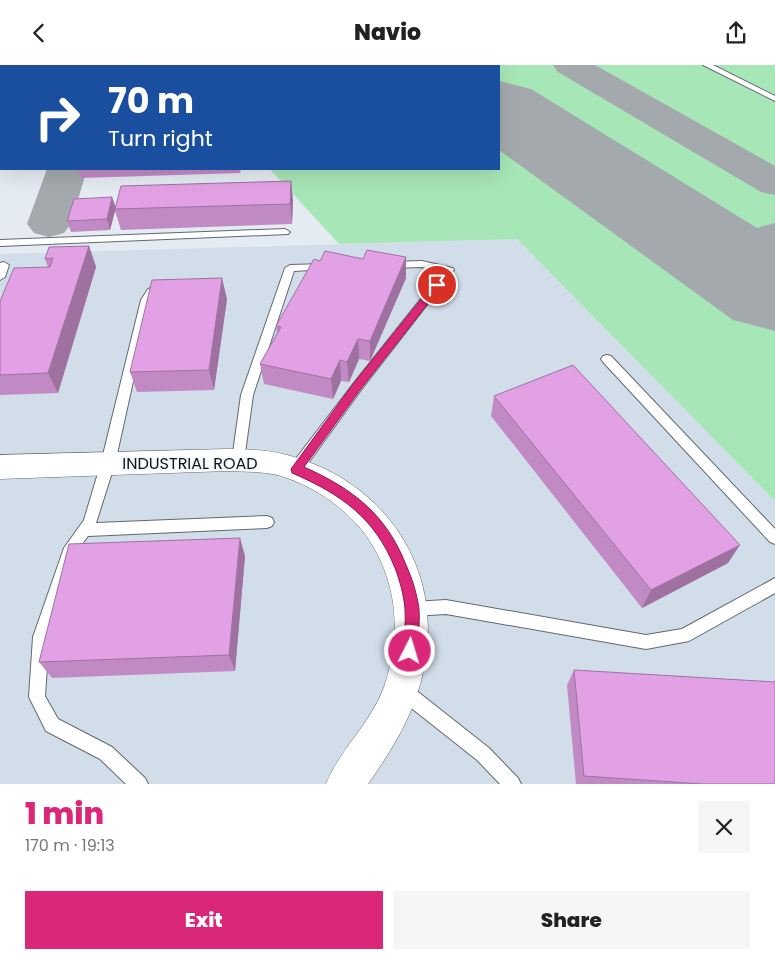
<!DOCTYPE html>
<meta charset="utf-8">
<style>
body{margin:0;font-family:Poppins,sans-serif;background:#f6f6f6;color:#222;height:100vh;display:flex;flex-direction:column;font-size:19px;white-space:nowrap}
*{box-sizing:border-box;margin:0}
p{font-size:16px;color:#767676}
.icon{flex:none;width:28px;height:28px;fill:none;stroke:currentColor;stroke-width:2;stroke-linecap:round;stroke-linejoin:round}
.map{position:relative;height:719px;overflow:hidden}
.details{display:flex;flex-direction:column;background:#fff;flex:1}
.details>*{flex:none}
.top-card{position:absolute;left:0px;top:0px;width:500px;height:105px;box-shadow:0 5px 20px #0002;background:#1a4fa0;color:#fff;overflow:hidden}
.pin{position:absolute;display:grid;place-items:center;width:42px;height:42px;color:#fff;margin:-21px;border:2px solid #fff;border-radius:50%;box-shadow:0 1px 5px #0007}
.me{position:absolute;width:55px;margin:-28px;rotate:5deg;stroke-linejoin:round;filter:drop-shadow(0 0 4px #0008)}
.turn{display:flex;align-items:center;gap:18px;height:105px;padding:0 25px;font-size:22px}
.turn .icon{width:65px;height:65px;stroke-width:2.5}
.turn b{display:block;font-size:35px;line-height:42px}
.round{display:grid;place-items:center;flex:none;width:52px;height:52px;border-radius:0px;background:#f6f6f6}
.headline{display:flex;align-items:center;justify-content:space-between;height:85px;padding:0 25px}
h1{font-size:30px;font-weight:800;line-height:38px;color:#db2777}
.action{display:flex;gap:10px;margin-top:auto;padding:10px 25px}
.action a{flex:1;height:58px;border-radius:0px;background:#db2777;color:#fff;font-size:20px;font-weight:800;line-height:58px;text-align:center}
.action a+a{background:#f6f6f6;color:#222}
header{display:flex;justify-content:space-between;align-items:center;height:65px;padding:0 25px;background:#fff;font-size:22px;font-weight:800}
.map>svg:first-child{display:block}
.built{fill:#d1deea}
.green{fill:#a7e6b6}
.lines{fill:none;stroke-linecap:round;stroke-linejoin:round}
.taxiway{fill:#a4a9ae;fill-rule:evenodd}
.runway{fill:#a4a9ae;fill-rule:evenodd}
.lane-casing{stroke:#62686e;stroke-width:2}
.secondary-casing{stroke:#62686e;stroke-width:1}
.lane{fill:#fff;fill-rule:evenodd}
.secondary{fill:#fff;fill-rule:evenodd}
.wall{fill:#c28ac4}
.shaded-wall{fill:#9e71a0}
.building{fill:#e2a1e4;stroke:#9e71a0}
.route{fill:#db2777;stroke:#8e194d}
.labels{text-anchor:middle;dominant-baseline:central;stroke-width:4;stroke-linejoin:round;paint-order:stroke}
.street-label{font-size:16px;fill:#121517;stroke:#f3f8fe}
</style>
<header><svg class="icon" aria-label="back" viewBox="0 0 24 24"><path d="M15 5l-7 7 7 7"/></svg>Navio<svg class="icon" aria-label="share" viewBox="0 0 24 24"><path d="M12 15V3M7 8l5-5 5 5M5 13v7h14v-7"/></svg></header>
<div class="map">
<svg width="775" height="719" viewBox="0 0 775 719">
<rect width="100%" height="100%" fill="#e4ebf2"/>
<!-- built -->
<path class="built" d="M517,174L775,436V719H0V189Z"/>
<!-- green -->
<path class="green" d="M174,0H775V436L517,174L339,179L270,104H499V1Z"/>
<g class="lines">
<!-- taxiway -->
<path class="taxiway" d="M553,0H595L775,101V130L761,127L558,7Z
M1,71V95L0,96V72Z
M47,104H87L71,159L64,168L49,172L34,168L27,159Z
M775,158V189L744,205L728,209L712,205L705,195L712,185L760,162Z"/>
<!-- runway -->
<path class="runway" d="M499,16L531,24L775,174V266L733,255L499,85Z"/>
<!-- lane casing -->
<g class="lane-casing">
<path id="lane" d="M703,0H713L775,31V36Z
M285,164L290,167L288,169L0,181V175Z
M422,196L453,203L454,205L361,325L301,408L296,409L291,408L289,404L291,400L353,319L442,207L422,202L390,203L385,200L390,197Z
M4,197L9,200L5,212L0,215V198Z
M325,199L329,200L330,202L329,204L294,206L253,330L244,395L243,399L238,400L233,399L232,395L241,330L285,203L290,200Z
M160,220L165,223L156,228L151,235L115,398L96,458L267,451L272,453L274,457L272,461L267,463L88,471L77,486L49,572L45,631L58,654L112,682L145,713L148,719H126L100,694L46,666L29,632L33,572L64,483L84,455L101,398L141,235L148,224Z
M607,290L611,291L775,464V479L770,477L603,297L601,294L603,291Z
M775,513V528L689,576L646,584L446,549L412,551L407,549L404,544L407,539L412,537L446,535L646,570L682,564Z
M402,617L408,619L489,683L518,713L521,719H500L477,695L396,631L394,625L396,619Z"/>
</g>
<!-- secondary casing -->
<g class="secondary-casing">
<path id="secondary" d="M227,384C247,384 268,385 287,390C386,416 446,506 423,607C415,648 392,685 368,719H326C340,684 371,658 384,622C415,532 377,446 287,413C269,406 246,407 227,406L0,414V390Z"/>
</g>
<!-- lane -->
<use href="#lane" class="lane"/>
<!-- secondary -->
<use href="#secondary" class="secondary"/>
</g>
<!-- wall -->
<path class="wall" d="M0,2H1V36H0Z
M0,36H1V73L0,74Z
M78,104H241L240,108L81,113Z
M291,116L293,136L292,159L121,165L115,146L110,165L71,167L67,156L112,132L115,142Z
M89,181L96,202L58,328L0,330V236L48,202L45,194Z
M406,192V213L370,296L359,294L349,317L341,316L333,334L264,319L260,299L277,268L276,261L320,196Z
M227,234L214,325L137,327L130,307Z
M494,331L728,498L642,543L491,351Z
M245,491L235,606L52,613L39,597Z
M574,605L775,719H576L567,620Z"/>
<!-- shaded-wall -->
<path class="shaded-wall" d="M291,116L293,136L292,159L290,139Z
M112,132L116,143L115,144V146L110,165L107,154Z
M89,181L96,202L58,328L48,308Z
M406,192V213L370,296V276Z
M222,213L227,234L214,325L209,305Z
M358,274L359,294L349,317L347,297Z
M340,295L341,316L333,334L331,314Z
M240,473L245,491L235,606L229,590Z
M740,480L728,498L642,543L651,525Z"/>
<!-- building -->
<path class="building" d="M52,0H168V1H12Z
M0,2H1V17H0Z
M0,36H1V54H0Z
M291,116L290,139L115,144L121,121Z
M112,132L107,154L67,156L74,134Z
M89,181L48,308L0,310V236L14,203L50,202L53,193L45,194L49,182Z
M367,185L406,192L370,276L358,274L347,297L340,295L331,314L260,299L281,262L276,261L314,194L320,196L325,186L363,194Z
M222,213L209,305L130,307L152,215Z
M573,300L740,480L651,525L494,331Z
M240,473L229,590L39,597L69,479Z
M574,605L775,617V719H702L584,711Z"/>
<!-- route -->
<path class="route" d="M437,217L442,220L441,222L360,325L304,402C353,424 386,449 406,500C412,513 417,529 419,544C420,557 418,572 417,586L415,591L410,593L405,591L403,586C404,572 406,558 405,544C404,531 400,516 395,503C375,453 341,429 292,408L291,404L353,319L434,218Z"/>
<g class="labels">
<!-- street labels -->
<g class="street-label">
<text x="190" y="398">INDUSTRIAL ROAD</text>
</g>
</g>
</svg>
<div class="pin" style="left:437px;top:220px;background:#d93025"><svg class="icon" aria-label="arrive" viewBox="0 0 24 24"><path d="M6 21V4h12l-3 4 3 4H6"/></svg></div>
<svg class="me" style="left:410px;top:586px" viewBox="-20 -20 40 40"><circle r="17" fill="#db2777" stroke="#fff" stroke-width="3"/><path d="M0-11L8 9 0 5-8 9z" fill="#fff"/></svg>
<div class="top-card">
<div class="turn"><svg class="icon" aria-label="right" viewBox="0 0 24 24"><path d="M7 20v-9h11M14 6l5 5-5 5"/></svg><div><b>70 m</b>Turn right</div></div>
</div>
</div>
<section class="details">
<div class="headline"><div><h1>1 min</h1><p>170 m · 19:13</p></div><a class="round"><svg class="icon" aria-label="close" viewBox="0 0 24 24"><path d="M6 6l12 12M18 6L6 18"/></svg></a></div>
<div class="action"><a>Exit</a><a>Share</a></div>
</section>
